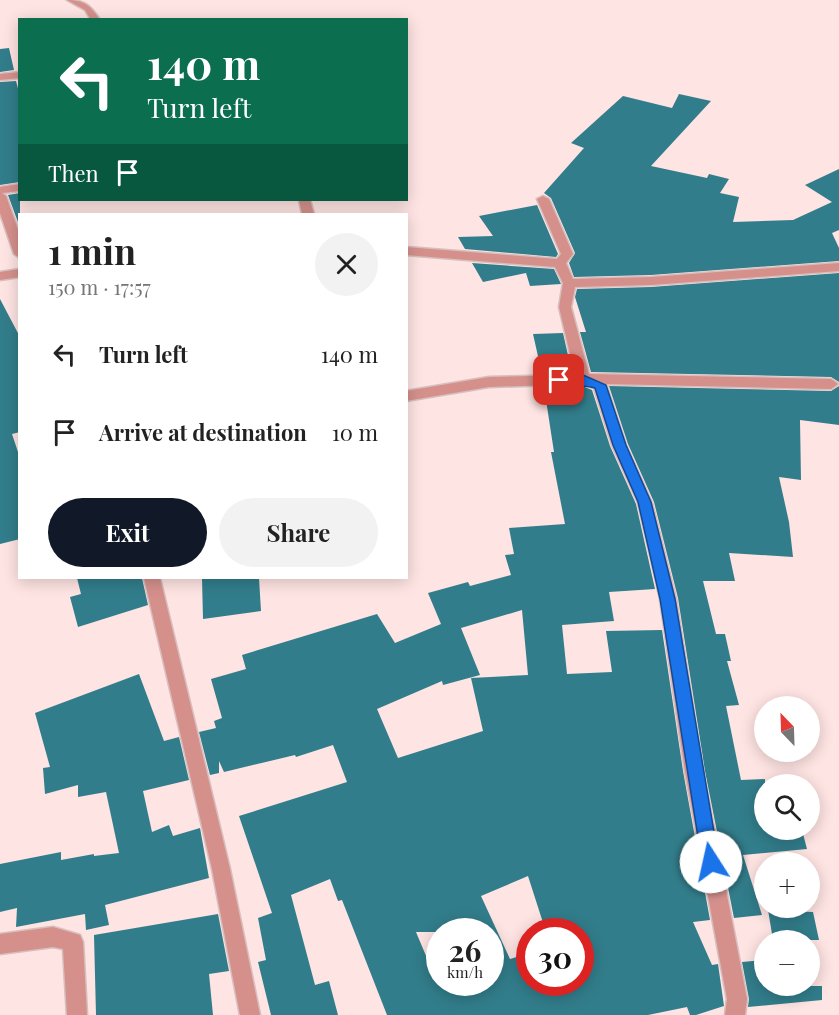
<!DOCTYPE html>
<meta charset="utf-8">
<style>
body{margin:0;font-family:"Playfair Display",serif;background:#f2f2f2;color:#222;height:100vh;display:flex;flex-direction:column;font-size:22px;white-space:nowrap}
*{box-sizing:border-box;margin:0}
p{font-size:20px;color:#767676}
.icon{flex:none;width:33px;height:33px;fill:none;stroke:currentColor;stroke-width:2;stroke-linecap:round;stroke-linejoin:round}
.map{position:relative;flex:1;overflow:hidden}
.drawer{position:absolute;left:18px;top:213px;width:390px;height:366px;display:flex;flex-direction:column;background:#fff;border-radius:0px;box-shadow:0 3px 15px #0003}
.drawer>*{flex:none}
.hud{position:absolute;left:18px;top:18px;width:390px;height:183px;border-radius:0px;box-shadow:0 3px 15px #0003;background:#0b6e4f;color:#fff;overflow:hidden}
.needle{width:39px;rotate:337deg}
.buttons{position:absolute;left:754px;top:696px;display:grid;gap:12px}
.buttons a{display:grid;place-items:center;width:66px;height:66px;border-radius:50%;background:#fff;box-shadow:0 3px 15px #0003;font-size:30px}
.speed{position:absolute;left:426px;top:918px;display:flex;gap:12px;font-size:30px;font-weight:700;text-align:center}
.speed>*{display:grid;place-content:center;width:78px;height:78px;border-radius:50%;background:#fff;box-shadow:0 3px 15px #0003;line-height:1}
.speed small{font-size:15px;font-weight:400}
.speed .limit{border:9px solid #d22;background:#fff;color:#111}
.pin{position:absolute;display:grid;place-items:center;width:51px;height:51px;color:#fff;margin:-26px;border-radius:12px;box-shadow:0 3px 9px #0006}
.me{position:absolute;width:66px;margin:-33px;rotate:350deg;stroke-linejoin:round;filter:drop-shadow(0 0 4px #0008)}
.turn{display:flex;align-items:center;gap:21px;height:126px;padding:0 30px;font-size:27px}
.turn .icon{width:78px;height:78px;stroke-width:2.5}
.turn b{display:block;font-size:42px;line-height:51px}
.then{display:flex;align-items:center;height:57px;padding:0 30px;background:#0003;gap:12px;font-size:22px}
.round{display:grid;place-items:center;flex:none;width:63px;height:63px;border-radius:32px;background:#f2f2f2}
.head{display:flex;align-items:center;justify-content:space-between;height:102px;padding:0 30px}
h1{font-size:36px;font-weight:700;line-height:45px}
.cta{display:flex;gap:12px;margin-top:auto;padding:12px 30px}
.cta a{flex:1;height:69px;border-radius:36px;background:#111827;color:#fff;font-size:24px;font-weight:700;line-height:69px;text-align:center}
.cta a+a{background:#f2f2f2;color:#222}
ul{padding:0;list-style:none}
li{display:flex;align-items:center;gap:18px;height:78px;padding:0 30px}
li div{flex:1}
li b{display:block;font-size:22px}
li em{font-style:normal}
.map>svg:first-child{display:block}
.building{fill:#327d8b;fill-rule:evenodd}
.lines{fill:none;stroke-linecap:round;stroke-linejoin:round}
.minor-casing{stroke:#d7bfbe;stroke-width:3}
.minor{fill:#d5908c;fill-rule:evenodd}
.route{fill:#1a73e8;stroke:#114b97;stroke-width:1.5}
</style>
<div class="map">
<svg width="839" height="1015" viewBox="0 0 839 1015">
<rect width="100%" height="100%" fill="#fee4e2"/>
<!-- building -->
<path class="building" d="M9,48L14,70L0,72V49Z
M16,81L20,96V182L0,185V82Z
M679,94L711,101L651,166L707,178L709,174L729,179L720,193L739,197L733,222L793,220L832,202L805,185L839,169V230L832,233L839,248V261L651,275L574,277L569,263L575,253L551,198L544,193L584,148L571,143L623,96L672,108Z
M20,193V225H19L8,195Z
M537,205L558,254L556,257L465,249L458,237L493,236L479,216Z
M472,263L554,269L561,284L530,286L526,273L483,282Z
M839,273V382L831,377L591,372L580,332H586L575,297L577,289L651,287Z
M0,299L20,337V432L12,434L20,458V539L0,544Z
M563,333L572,373L542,374L533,334Z
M582,386L592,390L610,446L636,504L655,589L609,592L614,621L562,625L567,674L612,672L606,631L662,630L683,771L710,920L693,922L712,965L718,964L724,1006L696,1015H690L687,1007L648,1015H387L342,900L338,901L330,879L291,895L315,985L329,981L338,1015H271L258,962L266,960L258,918L272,913L239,816L347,782L333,745L296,757L295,755L224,772L219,761V773L210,775L199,732L216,728L214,721L222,718L211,679L246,669L242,655L377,614L395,643L441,624L428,593L468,582L470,586L511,575L505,555L514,554L509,528L565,524L551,452H554L544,387ZM522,610L528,675L471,678L483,731L398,758L377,709L442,681L443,685L480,675L461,628ZM528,876L546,932H580V982H530V953L510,959L481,896ZM416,932H490V982H437Z
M609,386L831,391L839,386V425L800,420L801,480L779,477L789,522L793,557L729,553L735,581H703L716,634H725L731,661H727L739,705L726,706L741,780L765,779V830H802L807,849L743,855L762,915L734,918L705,771L678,598L654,502L628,444Z
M77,578H142L148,605L78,627L70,597L81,594Z
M202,578H259L261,611L203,619Z
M139,674L164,741L179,737L189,780L143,791L152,832L169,825L173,836L200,828L209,878L105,905L109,925L86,930L85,914L16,927L17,908L0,912V864L61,852V860L94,854V856L119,853L106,792L78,797V785L45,794L43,768L50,767L35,713Z
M768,910L813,912L819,940H773Z
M218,914L229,971L209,974L213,1015H96L94,935Z
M765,960V986H822V1000L748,1007L749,999L742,962Z"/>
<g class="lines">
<!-- minor casing -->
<g class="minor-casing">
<path id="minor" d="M67,0C85,0 91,6 100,20H91L85,10Z
M20,72V78L0,80V74Z
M20,184V191L2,193L6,196L20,235V258L14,254L0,213V187Z
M543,196L549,199L573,254L566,263L573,279L651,277L839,263V271L651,285L575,287L571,307L589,374L831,379L838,384L831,389L606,384L626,445L652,503L676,599L703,771L747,999L745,1015H725L727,999L685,771L660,599L638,503L612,445L594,388L582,384L489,387L406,401V391L489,377L575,375L559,307L563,283L555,267L406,255V247L557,259L561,254L537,199Z
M299,200H310L314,214H302Z
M20,269V277L0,280V272Z
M144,578H160L230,869L260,1015H240L212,869Z
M53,927L80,935L83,942L87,1015H67L63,949L53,947L0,954V934Z"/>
</g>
<!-- minor -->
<use href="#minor" class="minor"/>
</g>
<!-- route -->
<path class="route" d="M583,375L606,385L626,445L651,502L675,599L719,862L717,868L711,871L705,868L702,862L660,599L638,502L613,445L595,388C582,384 561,388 553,380L559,376Z"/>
</svg>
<div class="buttons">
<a><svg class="needle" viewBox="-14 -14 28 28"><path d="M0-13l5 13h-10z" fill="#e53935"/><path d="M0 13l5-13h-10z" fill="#767676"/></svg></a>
<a><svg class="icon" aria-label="search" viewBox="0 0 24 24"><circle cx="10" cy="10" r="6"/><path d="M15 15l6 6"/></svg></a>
<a>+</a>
<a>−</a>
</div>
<div class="speed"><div>26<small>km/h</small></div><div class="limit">30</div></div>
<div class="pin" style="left:559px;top:380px;background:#d93025"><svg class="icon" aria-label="arrive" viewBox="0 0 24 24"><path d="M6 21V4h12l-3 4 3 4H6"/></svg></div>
<svg class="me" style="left:711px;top:862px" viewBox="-20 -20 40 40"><circle r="19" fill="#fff"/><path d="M0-13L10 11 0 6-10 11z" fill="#1a73e8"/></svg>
<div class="hud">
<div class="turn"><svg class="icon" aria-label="left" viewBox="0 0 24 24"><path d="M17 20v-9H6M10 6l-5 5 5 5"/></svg><div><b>140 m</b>Turn left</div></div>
<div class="then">Then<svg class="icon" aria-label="arrive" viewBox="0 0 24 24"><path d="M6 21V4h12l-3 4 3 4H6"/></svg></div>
</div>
<section class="drawer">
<div class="head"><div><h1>1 min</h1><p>150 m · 17:57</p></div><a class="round"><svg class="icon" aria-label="close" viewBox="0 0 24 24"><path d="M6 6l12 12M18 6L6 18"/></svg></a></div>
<ul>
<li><svg class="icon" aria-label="left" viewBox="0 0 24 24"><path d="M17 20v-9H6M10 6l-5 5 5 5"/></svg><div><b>Turn left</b></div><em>140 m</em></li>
<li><svg class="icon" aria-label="arrive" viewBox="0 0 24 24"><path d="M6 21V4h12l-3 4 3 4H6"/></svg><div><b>Arrive at destination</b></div><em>10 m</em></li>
</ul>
<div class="cta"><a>Exit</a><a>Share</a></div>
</section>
</div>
